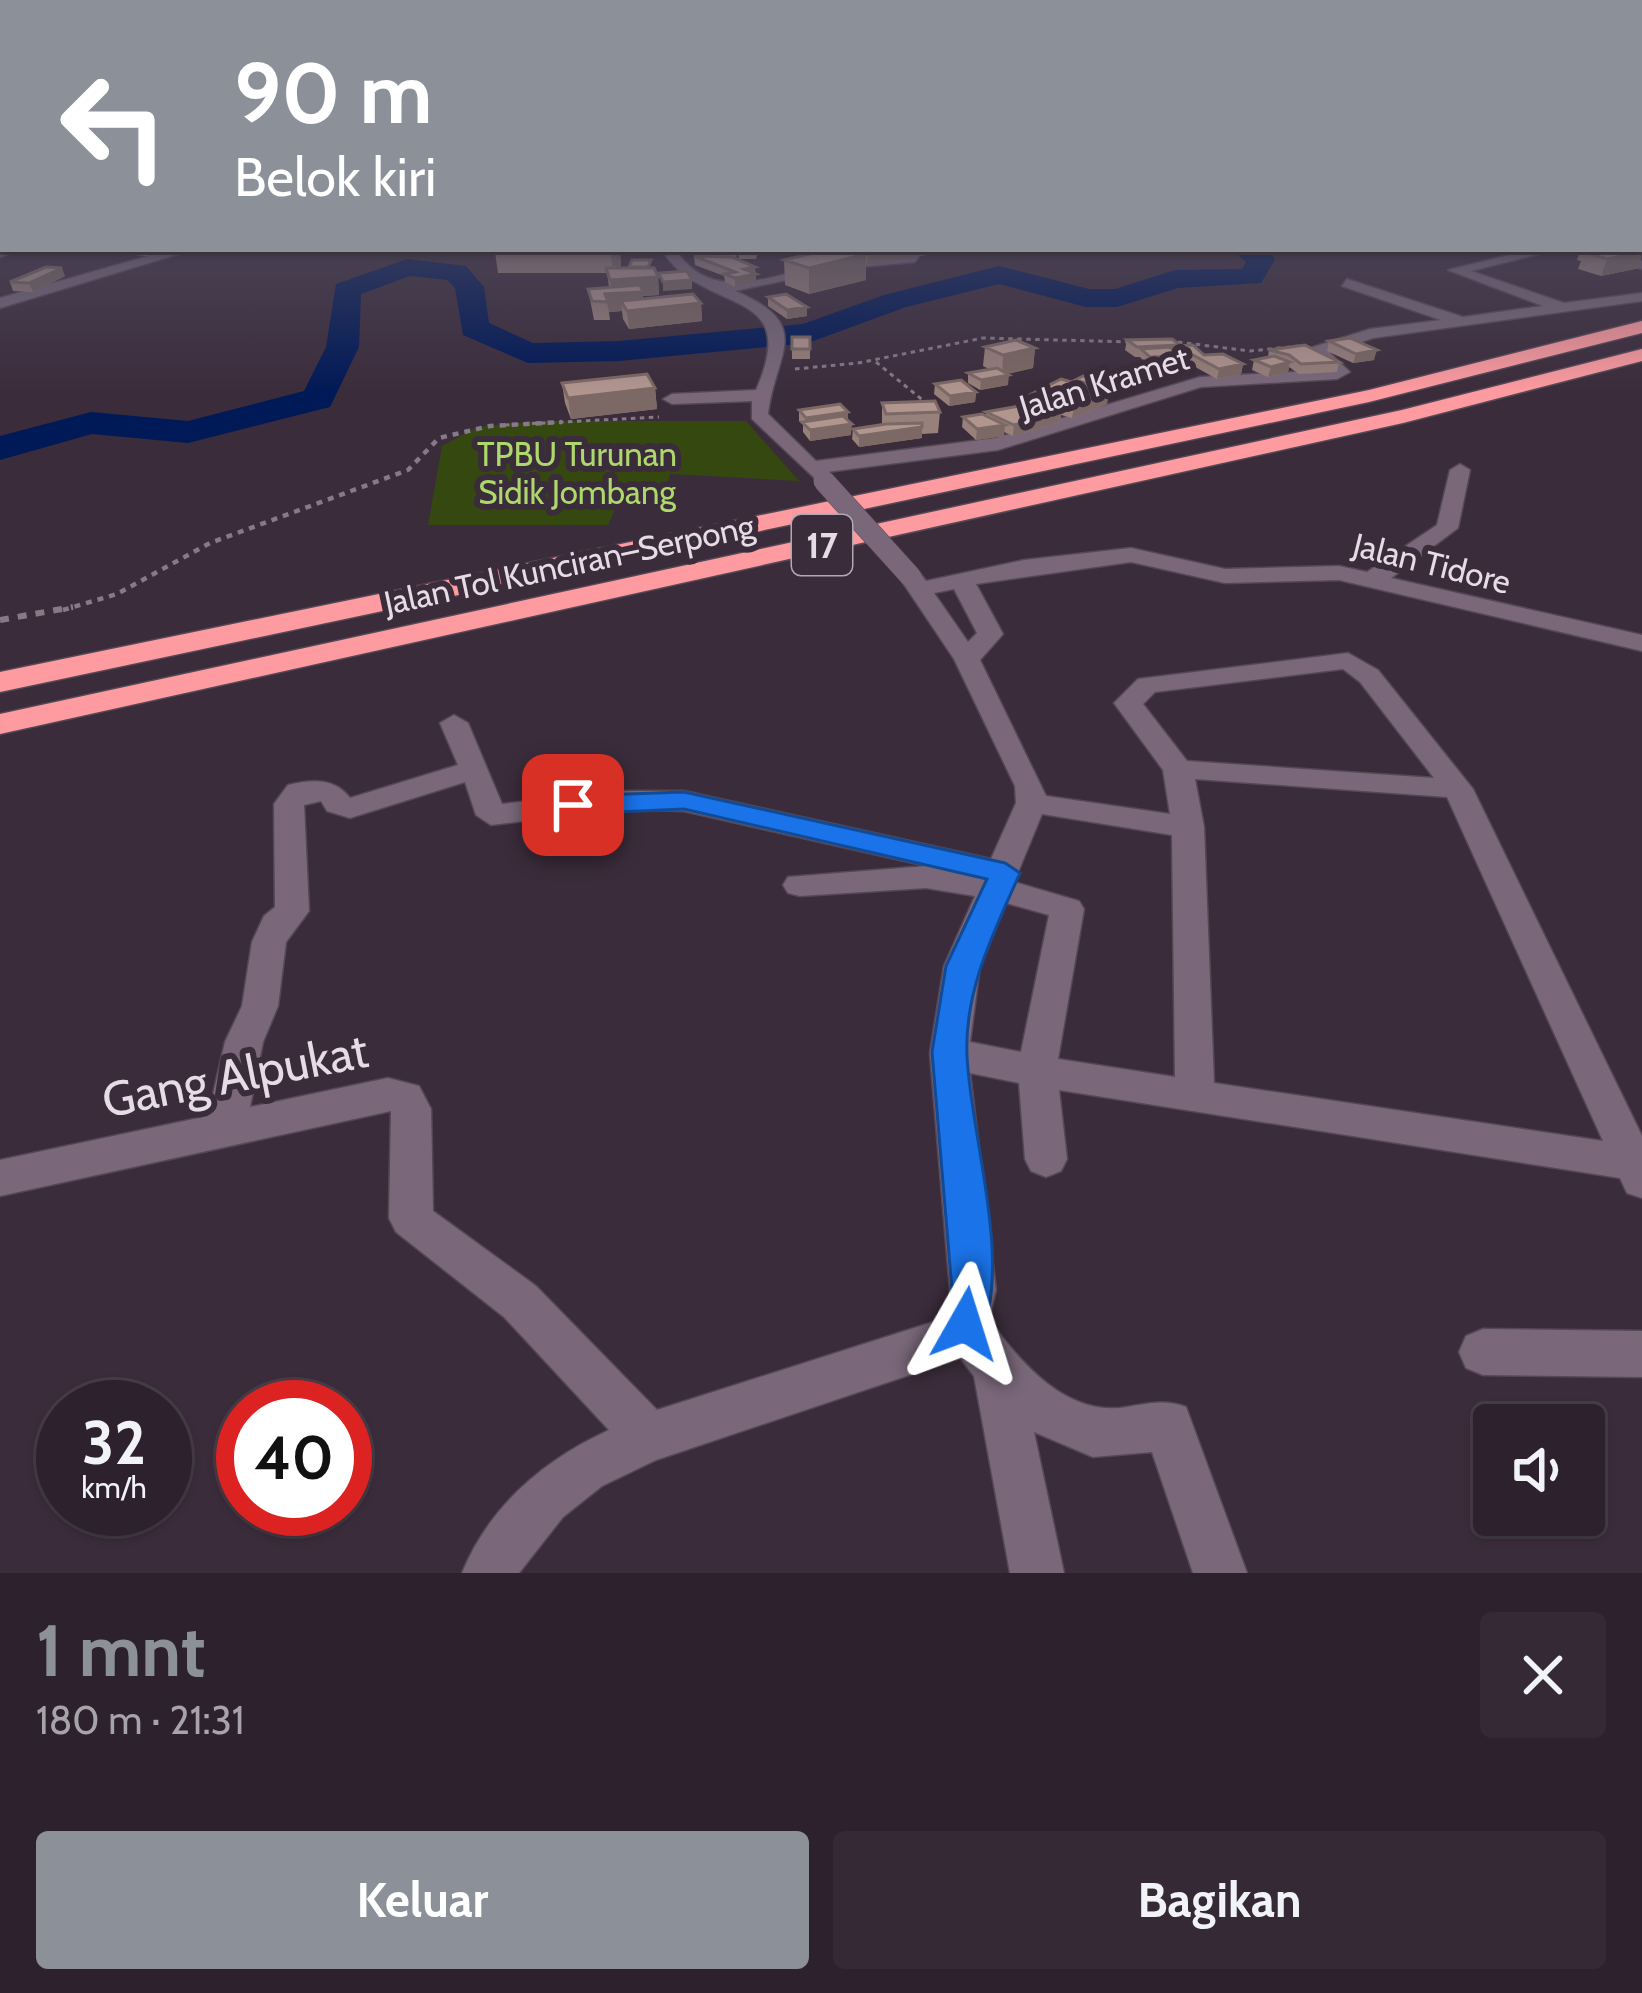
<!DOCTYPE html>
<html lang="id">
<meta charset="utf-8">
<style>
body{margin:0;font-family:Cabin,sans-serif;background:#342934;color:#f1f3f6;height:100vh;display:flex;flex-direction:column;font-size:45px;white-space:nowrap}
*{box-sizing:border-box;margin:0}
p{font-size:39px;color:#a6a3a9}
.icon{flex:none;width:66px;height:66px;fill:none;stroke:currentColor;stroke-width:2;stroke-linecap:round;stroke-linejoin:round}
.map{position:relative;height:1573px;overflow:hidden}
.sheet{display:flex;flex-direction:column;background:#2c212c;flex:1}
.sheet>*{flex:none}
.top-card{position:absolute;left:0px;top:0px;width:1644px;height:252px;box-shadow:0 3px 9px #0004,0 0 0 3px #483e48;background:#8c9099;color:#fff;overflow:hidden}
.fabs{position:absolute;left:1473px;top:1404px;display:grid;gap:24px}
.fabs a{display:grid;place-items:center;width:132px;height:132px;border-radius:12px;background:#2c212c;box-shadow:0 3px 9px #0004,0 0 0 3px #483e48;font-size:60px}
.speed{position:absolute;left:36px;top:1380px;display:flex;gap:24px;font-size:60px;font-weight:700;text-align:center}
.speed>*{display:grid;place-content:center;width:156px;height:156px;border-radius:50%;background:#2c212c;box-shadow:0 3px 9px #0004,0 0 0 3px #483e48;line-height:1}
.speed small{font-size:30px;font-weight:400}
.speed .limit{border:18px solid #d22;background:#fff;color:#111}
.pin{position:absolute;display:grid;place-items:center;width:102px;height:102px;color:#fff;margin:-51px;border-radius:24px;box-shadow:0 6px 18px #0006}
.me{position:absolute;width:132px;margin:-66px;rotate:6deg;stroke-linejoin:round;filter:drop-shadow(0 0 9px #0008)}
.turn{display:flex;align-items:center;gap:42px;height:252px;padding:0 36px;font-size:54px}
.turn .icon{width:156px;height:156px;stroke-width:2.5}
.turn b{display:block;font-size:84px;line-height:102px}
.round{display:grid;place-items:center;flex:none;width:126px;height:126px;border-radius:12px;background:#342934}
.head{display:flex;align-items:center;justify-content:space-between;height:204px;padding:0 36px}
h1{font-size:72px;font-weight:700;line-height:90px;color:#8c9099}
.cta{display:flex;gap:24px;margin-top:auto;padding:24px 36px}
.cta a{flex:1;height:138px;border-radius:12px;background:#8c9099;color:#fff;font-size:48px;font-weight:700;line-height:138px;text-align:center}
.cta a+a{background:#342934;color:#f1f3f6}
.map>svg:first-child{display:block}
.green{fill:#344810}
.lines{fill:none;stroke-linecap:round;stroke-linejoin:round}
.river{fill:#001957;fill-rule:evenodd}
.minor-casing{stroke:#554855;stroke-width:3}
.highway-casing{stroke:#554855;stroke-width:3}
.path-far2{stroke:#877a87;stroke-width:3;stroke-dasharray:4.5 4.5;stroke-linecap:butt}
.path-far1{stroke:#877a87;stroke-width:4.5;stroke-dasharray:6 6;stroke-linecap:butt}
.path{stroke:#877a87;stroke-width:6;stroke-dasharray:9 9;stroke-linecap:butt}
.minor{fill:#7a687a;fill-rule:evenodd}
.highway{fill:#fe9ba0;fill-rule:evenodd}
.minor-bridge-casing{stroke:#554855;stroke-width:22;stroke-linecap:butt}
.minor-bridge{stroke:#7a687a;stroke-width:21}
.wall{fill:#98807b}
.shaded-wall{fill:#7c6864}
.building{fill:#b1958f;stroke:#7c6864;stroke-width:3}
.route{fill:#1a73e8;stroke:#114b97;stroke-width:3}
.labels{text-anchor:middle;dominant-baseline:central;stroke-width:12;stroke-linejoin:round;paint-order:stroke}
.far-street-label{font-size:33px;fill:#e6dce6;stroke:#3b2c3b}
.far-park-label{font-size:33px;fill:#add96b;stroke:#3b2c3b}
.shield{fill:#3b2c3b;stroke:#b3a7b3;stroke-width:3}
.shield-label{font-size:36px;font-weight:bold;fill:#e6dce6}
.near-street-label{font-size:48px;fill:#e6dce6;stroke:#3b2c3b}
</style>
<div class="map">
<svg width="1642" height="1573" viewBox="0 0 1642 1573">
<rect width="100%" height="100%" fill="#3b2c3b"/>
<!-- green -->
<path class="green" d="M537,421H746L799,481L670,474L665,497L616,508L608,525H428L442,446L477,427Z"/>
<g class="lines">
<!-- river -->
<path class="river" d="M1231,249L1271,254L1275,260L1261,283L1178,288L1117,307H1086L999,284L906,307L808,343L619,361L528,363L463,335L455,288L447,280L410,276L361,294L359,347L330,407L188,443L92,434L0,460V436L91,412L188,421L304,391L326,347L336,284L407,259L466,266L484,287L489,323L533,343L619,341L803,324L884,295L999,266L1089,289H1115L1175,270L1242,269L1246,262Z"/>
<!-- minor casing -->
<g class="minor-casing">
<path id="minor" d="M1641,213H1642V221H1641Z
M0,249L3,248L24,249L0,257Z
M173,249H195L0,308V298Z
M661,249H675C712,307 774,274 830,263L822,249H836L842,260L920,255L915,262L838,269L735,291C816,325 775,353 768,414L816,461L996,438L1200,377L1329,370L1313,355V347L1370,329L1441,320L1342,286L1347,279L1463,317L1543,306L1448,270L1533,249H1559L1471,271L1564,303L1642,293V301L1373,338L1330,353L1350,372L1337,379L1201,387L998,450L827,472L834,481L824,487L752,419V401L672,404L663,399L672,394L756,390C803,283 704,318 661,249Z
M1577,249H1599L1642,261V269Z
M1460,464L1470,470L1458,528L1391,578L1642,635V651L1339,580L1225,583L1131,562L976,584L1003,634L980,660L1046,796L1170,814L1163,770L1114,703L1138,679L1348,653L1378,670L1473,789L1642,1136V1198L1627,1193L1620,1178L1059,1090L1067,1159L1061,1171L1046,1177L1031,1171L1025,1159L1019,1083L970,1073L996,1290L989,1319C1019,1361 1063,1413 1120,1408C1144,1405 1162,1398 1186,1407L1247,1573H1193L1152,1452L1093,1457L1034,1432L1064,1573H1010L974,1376L960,1358L656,1460L602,1486L563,1517L519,1573H462C490,1505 544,1460 609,1430L504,1317L396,1232L389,1218L391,1111L0,1196V1160L208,1116L225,1042L242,1006L252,942L264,916L275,907L274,804L288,785C313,779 335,778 350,798L458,765L440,723L454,715L468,723L502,804L621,791H684L991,859L1016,803L1015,786L954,659L899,577L903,572H919L926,581L1024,560L1131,548L1225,569L1339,566L1367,572L1437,525L1450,470ZM954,589L977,633L968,642L934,593ZM1343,669L1360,682L1434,778L1187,761L1143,704L1155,692ZM1195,779L1447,797L1603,1141L1214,1083L1204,827ZM465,782L476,815L491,825L621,809L684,811L927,866L788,877L783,885L788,893L800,896L926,888L975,896L944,966L930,1053L950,1290L945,1312L936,1321L657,1410L536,1286L433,1211L431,1109L419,1086L388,1078L250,1107L263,1042L278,1006L286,942L309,911L304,805L321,801L327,811L350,818ZM1042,814L1172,835L1175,1077L1058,1059L1084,909L1079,901L1014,882ZM1006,903L1049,915L1021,1052L970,1042L980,966Z
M1483,1329L1642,1331V1377L1483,1375L1466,1368L1459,1352L1466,1336Z"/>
</g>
<!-- highway casing -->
<g class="highway-casing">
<path id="highway" d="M1642,321V333L1369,402L0,692V672L1369,390Z
M1642,349V361L1403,423L0,734V714L1402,410Z"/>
</g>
<!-- path-far2 -->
<path class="path-far2" d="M1169,341L1250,351L1299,346
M876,362L925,402
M795,369L858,363L983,338L1132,342
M505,425L659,417"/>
<!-- path-far1 -->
<path class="path-far1" d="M63,610L117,594L210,543L408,470L439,438L490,426L562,422"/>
<!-- path -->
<path class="path" d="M0,620L73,607"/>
<!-- minor -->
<use href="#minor" class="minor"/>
<!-- highway -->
<use href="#highway" class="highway"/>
<!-- minor-bridge casing -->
<g class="minor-bridge-casing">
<path id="minor-bridge" d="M824,481L911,577"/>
</g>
<!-- minor-bridge -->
<use href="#minor-bridge" class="minor-bridge"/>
</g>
<!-- wall -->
<path class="wall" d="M115,249H162L148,256L117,254Z
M470,249H624L620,252L621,265L618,268H652L658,277L659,295L643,296V299L701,303L702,321L629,329L623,319L622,311L609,312L610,320H594L588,289L609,287L607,273H498L495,252Z
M704,249H759L756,259H739L738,251L736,258L755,267L756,283L735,287L725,282L724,276L695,265L694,256H704Z
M761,249H794L793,255H761Z
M830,249H955V251L866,263V280L809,294L785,285L784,260Z
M1580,251L1640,268L1601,276L1578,269L1581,261L1577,260Z
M65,276L33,292L13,291L10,282Z
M768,297L807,307V316L787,319L768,306Z
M792,337H810V359H792Z
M1127,340L1180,346L1204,355L1243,364L1241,374L1217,379L1179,358L1177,365L1149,367L1140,357H1135L1125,350Z
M1329,341L1374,360L1353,363L1327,351Z
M985,347L1035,348L1033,368L1007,374L1008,385L980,390L968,383V373L989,369L983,366Z
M1269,350L1339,362L1337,372L1299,374L1289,367L1288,372L1268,377L1252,370L1254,360L1268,357Z
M1103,376L1140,378L1139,388L1108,396L1107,404L1072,418L1061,415L1060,422L1013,436L1004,432V436L976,440L962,427L963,417L986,416V412L1025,405L1026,397L1074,383L1075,380Z
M562,383L655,388L657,409L571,419L565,403Z
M935,384L976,392L975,402L949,406L934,394Z
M882,403L940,412L938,433L922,434V438L859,447L852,439L853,429L882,425Z
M799,410L848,420L851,435L810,441L803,432V425L799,421Z"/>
<!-- shaded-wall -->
<path class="shaded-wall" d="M0,231H3V247H1L4,254L0,257Z
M146,249H162L148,256Z
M610,249H624L620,252L621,265L613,273Z
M868,249H927V255L867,264Z
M928,249H955V251L927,255Z
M1642,252L1640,268L1601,276L1607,259Z
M866,254V280L809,294V268Z
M755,267L756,283L735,287V278L744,269Z
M62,268L65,276L33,292L29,283Z
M658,277L659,295L643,296L644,309L701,303L702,321L629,329L627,311L621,301L622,311L609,312L605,294H612L610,280Z
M692,280V289L663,291V282Z
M807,307V316L787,319V310Z
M1035,348L1033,368L1002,375L1003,355Z
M1377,350L1374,360L1353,363L1356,354Z
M1290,362L1288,372L1268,377L1271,367Z
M1243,364L1241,374L1217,379L1219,369Z
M1009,375L1008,385L980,390L981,380Z
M1140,378L1139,388L1108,396L1107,404L1072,418L1074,407L1102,396L1103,388Z
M1082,385L1080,395L1061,404L1058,396Z
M655,388L657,409L571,419L568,398Z
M976,392L975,402L949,406L950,396Z
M848,412V423L806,426V418Z
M1061,412L1060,422L1013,436L1014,425Z
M852,424L851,435L810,441V430Z
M1005,425L1004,436L976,440L977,429Z
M922,427V438L859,447V436Z"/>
<!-- building -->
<path class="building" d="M830,249H849L866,254L809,268L784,260Z
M1602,249H1639L1642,250V252L1607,259L1584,252Z
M694,256L732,257L755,267L744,269L756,274L735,278L724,274L735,272Z
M632,260H651L648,267H629Z
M46,267L62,268L29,283L10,282Z
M606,268H654L658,277L610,280Z
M687,271L692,280L663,282L659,273Z
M640,285L643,292L605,294L608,302L592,301L588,289Z
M693,294L701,303L627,311L621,301Z
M786,294L807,307L787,310L768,297Z
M792,337H810V349H792Z
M1350,338L1377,350L1356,354L1329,341Z
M1172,339L1180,345L1137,347L1127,340Z
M1016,340L1035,348L1003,355L985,347Z
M1193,345L1204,355L1223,354L1243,364L1219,369L1176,346Z
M1305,345L1339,362L1301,364L1289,355L1269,350Z
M1170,347L1179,356L1150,357L1141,349Z
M1274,356L1290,362L1271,367L1254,360Z
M997,368L1009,375L981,380L968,373Z
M1114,370L1140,378L1103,388L1075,380L1091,372L1103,376Z
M647,374L655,388L568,398L562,383Z
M1061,379L1082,385L1058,396L1070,399L1091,389L1108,394L1074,407L1026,397Z
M961,380L976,392L950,396L935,384Z
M935,401L940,412L886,414L882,403Z
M1041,402L1061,412L1014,425L986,412Z
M840,404L848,412L806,418L799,410Z
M982,414L1005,425L977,429L963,417Z
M843,416L852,424L810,430L802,422Z
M922,423V427L859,436L853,429L886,424Z"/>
<!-- sky -->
<linearGradient id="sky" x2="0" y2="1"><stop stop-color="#201820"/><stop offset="0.44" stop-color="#4f4b60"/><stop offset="1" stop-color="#4f4b60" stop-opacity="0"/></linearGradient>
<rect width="1642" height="393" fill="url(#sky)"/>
<!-- route -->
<path class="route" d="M684,792L1005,863L1020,873C994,932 964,990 967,1056C971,1140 1013,1261 980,1338L965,1344L950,1338L944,1324L952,1290L932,1052L946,966L987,879L684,809L573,814L559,805L573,796Z"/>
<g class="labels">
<!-- far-street labels -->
<g class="far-street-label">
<text transform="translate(1104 382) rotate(-17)">Jalan Kramet</text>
<text transform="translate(1432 563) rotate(14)">Jalan Tidore</text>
<text transform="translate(569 564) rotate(-12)">Jalan Tol Kunciran–Serpong</text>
</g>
<!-- far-park labels -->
<g class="far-park-label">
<text x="577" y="454">TPBU Turunan<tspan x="577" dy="38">Sidik Jombang</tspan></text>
</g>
<!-- shield labels -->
<rect class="shield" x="792" y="515" width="60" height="60" rx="9"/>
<g class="shield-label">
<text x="822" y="545">17</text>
</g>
<!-- near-street labels -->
<g class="near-street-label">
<text transform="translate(235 1075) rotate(-11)">Gang Alpukat</text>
</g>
</g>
</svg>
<div class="fabs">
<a><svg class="icon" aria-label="sound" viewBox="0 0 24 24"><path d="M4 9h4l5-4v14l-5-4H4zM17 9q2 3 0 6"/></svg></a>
</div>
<div class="speed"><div>32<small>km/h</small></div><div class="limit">40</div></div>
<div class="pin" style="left:573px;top:805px;background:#d93025"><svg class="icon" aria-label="arrive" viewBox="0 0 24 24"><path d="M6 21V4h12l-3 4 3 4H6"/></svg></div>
<svg class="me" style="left:965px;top:1324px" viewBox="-20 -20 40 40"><path d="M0-17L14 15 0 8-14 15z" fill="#1a73e8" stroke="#fff" stroke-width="4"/></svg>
<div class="top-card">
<div class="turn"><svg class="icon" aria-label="left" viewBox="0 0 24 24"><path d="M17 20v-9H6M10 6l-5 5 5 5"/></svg><div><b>90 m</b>Belok kiri</div></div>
</div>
</div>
<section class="sheet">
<div class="head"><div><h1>1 mnt</h1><p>180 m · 21:31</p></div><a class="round"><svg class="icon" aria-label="close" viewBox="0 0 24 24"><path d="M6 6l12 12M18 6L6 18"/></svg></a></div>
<div class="cta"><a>Keluar</a><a>Bagikan</a></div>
</section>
